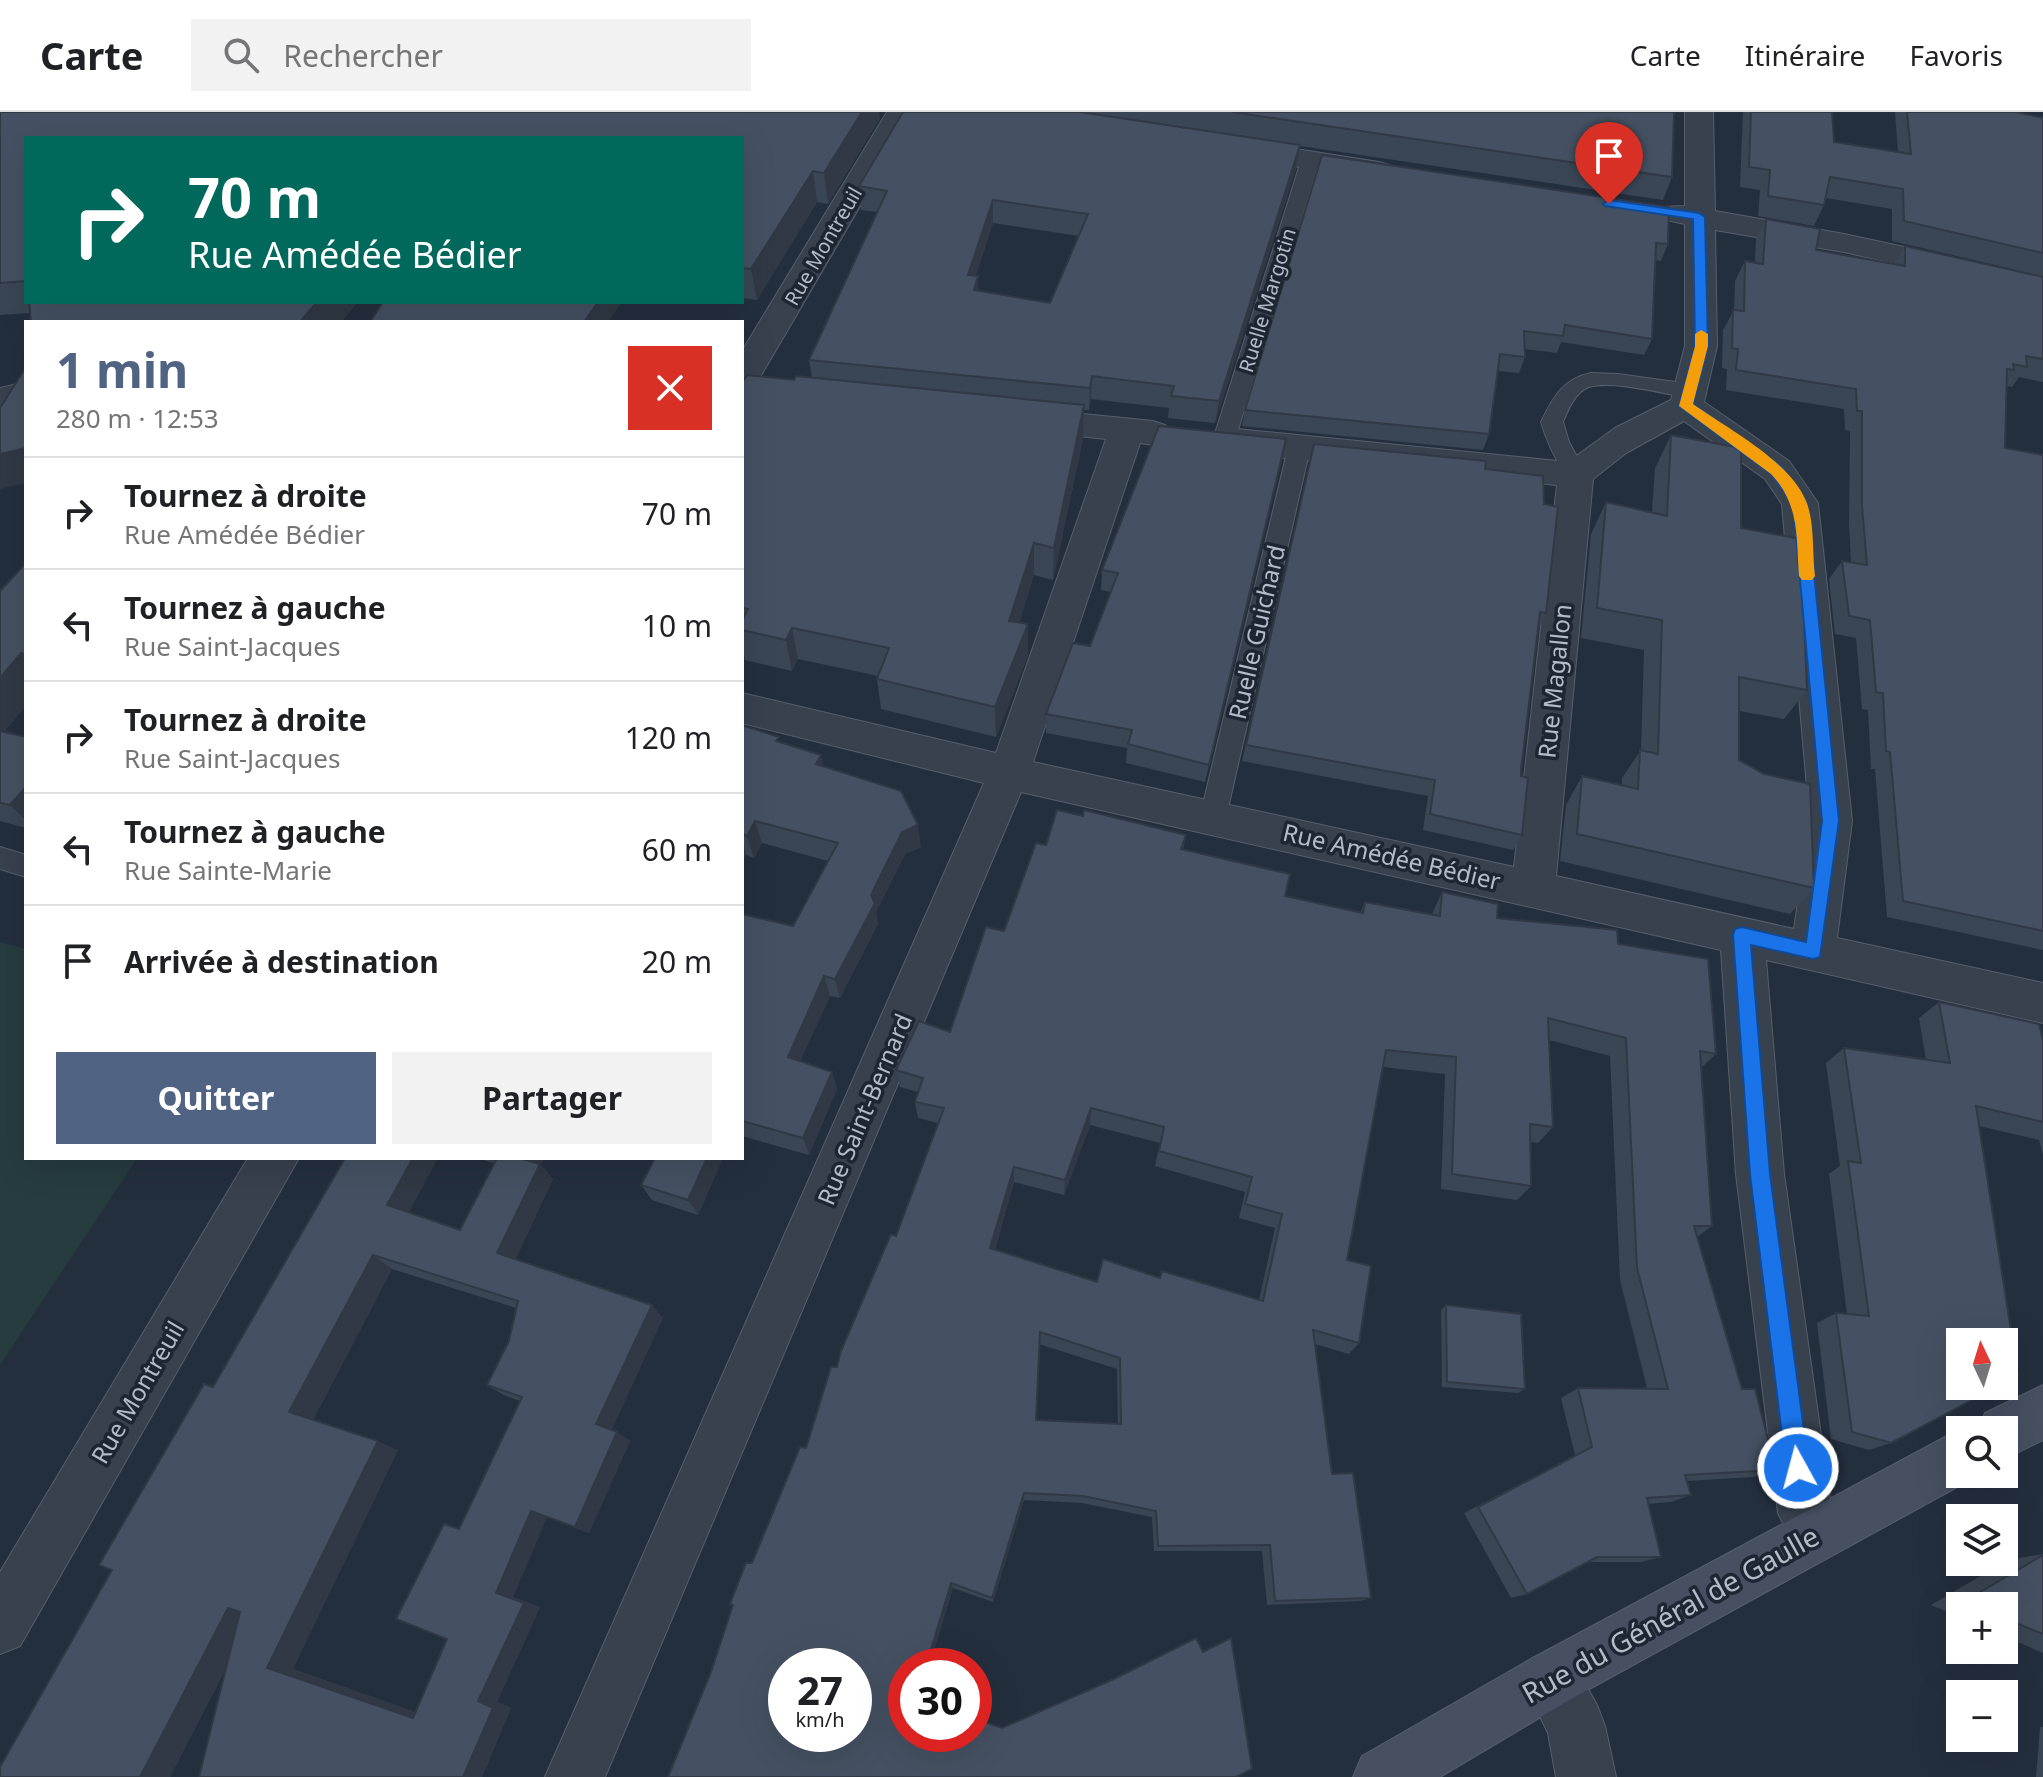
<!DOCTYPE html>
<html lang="fr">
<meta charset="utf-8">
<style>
body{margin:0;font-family:"Noto Sans",sans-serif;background:#f2f2f2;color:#202124;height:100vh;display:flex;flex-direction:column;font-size:30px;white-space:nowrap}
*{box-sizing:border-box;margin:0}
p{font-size:26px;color:#757577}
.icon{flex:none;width:44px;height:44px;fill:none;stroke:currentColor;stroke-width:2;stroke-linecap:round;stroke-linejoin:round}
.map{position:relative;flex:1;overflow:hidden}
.drawer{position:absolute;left:24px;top:208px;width:720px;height:840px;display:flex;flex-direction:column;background:#fff;border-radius:0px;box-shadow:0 8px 32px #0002}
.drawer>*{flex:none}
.banner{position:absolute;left:24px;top:24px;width:720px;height:168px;border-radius:0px;box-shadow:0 8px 32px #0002;background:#00695c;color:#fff;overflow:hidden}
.needle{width:52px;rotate:356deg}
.tools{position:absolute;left:1946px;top:1216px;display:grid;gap:16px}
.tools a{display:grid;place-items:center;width:72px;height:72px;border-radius:0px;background:#fff;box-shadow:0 8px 32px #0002;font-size:40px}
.speed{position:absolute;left:768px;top:1536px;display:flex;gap:16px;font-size:40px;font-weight:700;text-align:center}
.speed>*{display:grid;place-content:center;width:104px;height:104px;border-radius:50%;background:#fff;box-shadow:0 8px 32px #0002;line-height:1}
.speed small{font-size:20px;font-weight:400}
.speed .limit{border:12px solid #d22;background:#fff;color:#111}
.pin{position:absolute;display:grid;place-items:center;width:68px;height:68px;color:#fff;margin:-82px -34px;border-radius:50% 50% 50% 0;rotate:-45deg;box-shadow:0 0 8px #0007}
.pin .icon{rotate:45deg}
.me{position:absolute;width:88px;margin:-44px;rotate:353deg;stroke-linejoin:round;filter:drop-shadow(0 0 6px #0008)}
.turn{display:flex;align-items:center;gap:28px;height:168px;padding:0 32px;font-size:36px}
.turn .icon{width:104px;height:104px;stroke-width:2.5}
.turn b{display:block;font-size:56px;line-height:68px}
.round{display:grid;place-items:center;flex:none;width:84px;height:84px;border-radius:0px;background:#f2f2f2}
.summary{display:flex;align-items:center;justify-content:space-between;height:136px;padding:0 32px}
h1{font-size:48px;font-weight:700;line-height:60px;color:#506383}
.action{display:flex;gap:16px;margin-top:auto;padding:16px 32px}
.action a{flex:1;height:92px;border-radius:0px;background:#506383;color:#fff;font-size:32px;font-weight:700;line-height:92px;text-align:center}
.action a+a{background:#f2f2f2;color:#202124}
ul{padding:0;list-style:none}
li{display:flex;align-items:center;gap:24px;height:112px;padding:0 32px;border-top:2px solid #e0e0e0}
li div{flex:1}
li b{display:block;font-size:30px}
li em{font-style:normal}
header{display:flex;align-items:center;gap:48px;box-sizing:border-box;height:112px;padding:0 40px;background:#fff;border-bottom:2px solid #e0e0e0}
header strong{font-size:38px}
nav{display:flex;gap:44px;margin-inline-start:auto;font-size:28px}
.search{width:560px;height:72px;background:#f2f2f2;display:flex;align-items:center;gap:20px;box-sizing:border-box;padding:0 28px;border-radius:0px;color:#757577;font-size:30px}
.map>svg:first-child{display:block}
.green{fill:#263c3f}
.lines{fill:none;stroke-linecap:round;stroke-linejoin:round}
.service-casing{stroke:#565f6c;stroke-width:2}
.minor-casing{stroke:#565f6c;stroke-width:2}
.secondary-casing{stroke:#565f6c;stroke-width:2}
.service{fill:#38414e;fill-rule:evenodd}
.minor{fill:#38414e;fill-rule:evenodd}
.secondary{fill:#465061;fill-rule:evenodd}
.wall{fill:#3b4654;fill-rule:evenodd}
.shaded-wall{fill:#303945}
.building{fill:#455162;stroke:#303945;stroke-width:2;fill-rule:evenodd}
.route{fill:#1a73e8;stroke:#114b97;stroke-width:2}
.slow{fill:#f59e0b}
.labels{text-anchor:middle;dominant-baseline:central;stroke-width:7;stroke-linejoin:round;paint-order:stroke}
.far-street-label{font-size:20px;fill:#b4bcc9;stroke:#1d2633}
.street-label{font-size:24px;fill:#b4bcc9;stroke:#1d2633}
.near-street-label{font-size:28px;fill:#b4bcc9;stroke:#1d2633}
</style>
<header>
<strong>Carte</strong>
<div class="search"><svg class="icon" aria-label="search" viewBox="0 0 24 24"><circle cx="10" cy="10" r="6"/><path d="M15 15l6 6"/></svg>Rechercher</div>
<nav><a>Carte</a><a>Itinéraire</a><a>Favoris</a></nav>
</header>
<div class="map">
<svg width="2043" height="1665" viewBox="0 0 2043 1665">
<rect width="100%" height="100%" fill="#242f3e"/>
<!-- green -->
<path class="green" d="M0,830L26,837V1046H137L0,1253Z"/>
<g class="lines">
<!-- service casing -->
<g class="service-casing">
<path id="service" d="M1310,43L1319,49L1235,328L1232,333H1216L1213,328L1301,49Z
M1591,261L1618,262L1690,272L1698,274L1701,279L1698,284L1690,286C1665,282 1613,268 1589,275C1575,280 1568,298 1563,310L1569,330L1587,363L1584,368H1568C1557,350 1547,331 1541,310C1553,285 1563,267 1591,261Z
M1299,329L1307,331L1310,336L1226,705L1222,713L1213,716L1204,713L1200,705L1288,336L1291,331Z
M0,735L26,743V765L0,757Z"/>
</g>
<!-- minor casing -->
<g class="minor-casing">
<path id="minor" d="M887,0H915L759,267L754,275L742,278V239Z
M1685,0H1713L1715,99L1844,122L2043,165V185L1844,140L1715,118L1717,234L1704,290L1789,349L1818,391L1852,709L1837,826L2043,871V911L1766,848L1784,1062L1831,1394L1844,1421L1835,1440L1816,1449L1797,1440L1778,1401L1736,1062L1721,838L1021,680L605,1665H545L984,671L742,611V581L996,641L1106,327L1023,318L1011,315L1006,307L1011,299L1023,296L1153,309L1165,313L1170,321L1165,329L1153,333L1140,331L1033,650L1514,755L1557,373L1226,340L1214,336L1209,328L1214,320L1226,316L1568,350L1615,316L1671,288L1685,234V112L1662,107L1658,101L1662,95L1685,94ZM1684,309L1765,367L1782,392L1810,709L1794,817L1556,764L1593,367L1626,341Z
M1237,28L1379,50L1389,53L1394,59L1389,65L1379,68L1227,43L1223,37L1227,31Z
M26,270V292L0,298V276Z
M248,1046H299L20,1534L0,1542V1460Z
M1551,1538L1571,1547L1597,1593L1605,1614L1616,1665H1556L1548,1621L1522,1567L1531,1547Z"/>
</g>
<!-- secondary casing -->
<g class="secondary-casing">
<path id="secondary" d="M2043,1273V1328L2004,1347V1318H1978L1985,1301Z
M1960,1317V1362L1979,1363L1571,1587L1440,1665H1353L1362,1644L1531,1547Z"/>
</g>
<!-- service -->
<use href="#service" class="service"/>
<!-- minor -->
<use href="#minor" class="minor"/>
<!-- secondary -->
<use href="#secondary" class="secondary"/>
</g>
<!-- wall -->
<path class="wall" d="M0,0L880,6L828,92L817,90L757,188L742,186V26H26V190H358L341,210H31L30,201L0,203Z
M903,0H1674L1672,65L1663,88L1300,34L1296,56L1215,311L1168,306L1169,296L1091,287L1089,298H1084L1083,327L1053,468L1034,463L1019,511L1028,512V543L996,625L881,597L877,567L878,564L798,547L792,559L745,548L742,535V271L794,268L812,265L809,248L878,100L861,98L859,74ZM993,111L1079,124L1050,191L978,179L976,163Z
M1743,0H1832L1834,30L1898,40L1895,0H2016L2043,6V164L1892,129V97L1826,86L1824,93L1814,114L1758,104L1760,78L1740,75Z
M1322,43L1668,132L1661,149L1655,148L1652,227L1644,243L1561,230L1557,241L1525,237V245L1519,261L1498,259L1489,322L1483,338L1242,314L1245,298Z
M1766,107L1816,138L1894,152L1905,134L2043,165V270L2019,265L2012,275L2007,274L2005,336L2043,343V838L1887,805L1875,657H1871L1868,598L1862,597L1856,526L1835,522L1829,467L1842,449L1851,450L1849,412L1850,319L1845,318L1844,297L1726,278L1727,257L1722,256L1723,218L1734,198L1735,169L1745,149L1755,151L1756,127Z
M1671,323L1741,416L1812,484L1804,495L1807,578L1784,607L1739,599V648L1814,776L1790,802L1560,749L1566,693L1582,664L1622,674V666L1641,638L1644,538L1581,526L1591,422L1606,390L1652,400L1655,356Z
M1286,327L1205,670L1126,651L1127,636L1046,621V602L1090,534L1111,480L1101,478L1102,458Z
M1314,332L1485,357L1546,501L1538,518L1521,658L1522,723L1513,738L1423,718L1428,684L1242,649Z
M26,451V594L4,620L26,625V716L0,709V479Z
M742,613L780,630L823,655L921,735L905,742L876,800L878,812L840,886L830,884L800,949L832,960L837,977L809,1043L742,1024V802L793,814L828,749L762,731L754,746L746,743L742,751Z
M1057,698L1083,704L1084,698L1186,723L1183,738L1290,762L1285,784L1360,801L1365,790L1432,802L1442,780L1498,792L1497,806L1617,818L1618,832L1708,847L1716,942L1701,956L1712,1114L1697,1125L1742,1277H1755L1776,1358L1753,1365L1687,1369L1691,1383L1671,1390L1648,1392L1661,1445L1641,1450H1587L1527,1482L1511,1486L1464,1401L1575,1343L1561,1286L1578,1276H1647L1620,1168L1610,944L1549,928L1553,1015L1538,1031L1530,1030L1531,1074L1517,1088L1441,1077L1445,962L1383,955L1347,1148L1371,1154L1359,1231L1349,1242L1315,1232L1332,1362L1353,1361L1371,1486L1360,1489L1267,1493L1262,1439H1154L1152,1405L1082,1391L1024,1388L993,1490L953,1476L929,1554H906V1622H974V1606L1003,1616L1112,1568L1196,1526L1203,1539L1231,1526L1252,1657L1236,1665H668L711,1560L733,1493L730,1492L746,1451H752L800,1335L806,1336L831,1255H837L841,1239L891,1122L896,1124L938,1011L918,1006L915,990L918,980L900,975L896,958L919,909L950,920L986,815L1004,819L1036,731L1046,733ZM1090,1013L1160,1031L1155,1054L1245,1080L1239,1106L1275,1116L1259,1188L1162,1159L1160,1166L1103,1147L1097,1170L995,1137L1014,1070L1064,1083ZM1039,1232L1117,1257L1118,1312L1036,1308ZM786,1554H854V1622H786Z
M1939,890L2043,929V1043L2039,1028L1979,1014L1891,1331L1869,1338L1831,1327L1817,1211L1836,1201L1847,1202L1829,1062L1840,1054L1826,951L1844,936L1926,948L1919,906Z
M476,1046H544L541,1053L553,1067L515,1148L663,1206L611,1318L617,1320L630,1329L589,1421L547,1405L513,1485L540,1495L497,1590L511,1596L482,1665H199L228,1552L170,1665H0L112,1458L213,1275L409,1100L460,1118L494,1051ZM392,1157L516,1196L509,1229L487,1273L504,1283L520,1289L447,1527L415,1600L293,1557L398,1338L313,1308Z
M723,1046L698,1103L652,1088L641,1073Z
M1446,1193L1525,1277L1518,1281L1442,1275L1441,1198Z
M2043,1442V1541L2004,1524V1494H1960V1505L1931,1493L2008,1448Z
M2040,1615H2043V1665H2036Z"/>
<!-- shaded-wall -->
<path class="shaded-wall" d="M862,0H879L880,6L828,92L824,61Z
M1300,33L1296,56L1215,311L1219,289Z
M813,59L817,90L757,188L751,157Z
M993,88V111L969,185L968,163Z
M978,164L979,186L974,178Z
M317,190H358L341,210H300Z
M598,190H622L610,207L611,210H584Z
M1092,264L1091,287L1089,298L1090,276Z
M1084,293L1083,327L1053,468L1054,436Z
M1286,327L1282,348L1205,670L1209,653Z
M26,336V371L0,377V342Z
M1034,431V463L1010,540L1009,509Z
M1028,512V543L996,625L995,595Z
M792,516L798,547L792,559L786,528Z
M21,541L26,546V594L0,625V566Z
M821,643L826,666L816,652Z
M25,676L26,677V708L10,693Z
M755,709L762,731L754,746L747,724Z
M918,713L921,735L905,742L876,800L878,812L840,886L835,867L871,783L902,720Z
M742,729L746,743L742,751Z
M824,864L830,884L794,963L788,945Z
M832,960L837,977L809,1043L803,1026Z
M1091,996L1090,1013L1064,1083L1065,1068Z
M413,1046H438L405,1108L387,1093Z
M522,1046H544L541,1053L553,1067L512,1155L497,1141Z
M707,1046H723L698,1103L688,1088Z
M1014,1055V1070L991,1149L990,1136Z
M373,1143L392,1157L312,1310L289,1300Z
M652,1193L663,1206L610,1322L596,1312Z
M617,1320L630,1329L589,1421L575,1415Z
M378,1329L398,1338L293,1557L433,1606H413L267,1556Z
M1024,1381V1388L993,1490L992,1486Z
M531,1399L547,1405L513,1485L540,1495L497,1590L511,1596L482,1665H463L478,1589L496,1481Z
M951,1471L953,1476L929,1554H926Z
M228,1496L254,1500L170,1665H140Z"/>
<!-- building -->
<path class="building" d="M0,0H862L824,61L813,59L751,157L742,156V26H26V169L0,171Z
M903,0H1080L1300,33L1219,289L1171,284L1174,274L1092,264L1090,276L809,248L887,79L859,74ZM993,88L1088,102L1050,191L974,178L978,164L968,163Z
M1232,0H1674L1672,65Z
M1751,0H1832L1834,30L1911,42L1907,0H2016L2043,6V141L1904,109L1903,77L1830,65L1824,93L1768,84L1770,58L1749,55Z
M1322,43L1669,95L1668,132L1656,131L1652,227L1565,213L1563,224L1524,219L1525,245L1500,242L1489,322L1245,298Z
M1766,107L1820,117L1816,138L1905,154V134L2043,165V247L2026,244L2027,255L2013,252L2014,258L2007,257L2005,336L2043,343V819L1903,789L1890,640L1886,639L1883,581L1876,580L1870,508L1849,504L1842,449L1867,453L1862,393V299H1857L1856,277L1736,258L1738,237L1732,236L1733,198L1744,199L1745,149L1763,152Z
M29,190H317L300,210H31Z
M383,190H598L584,210H370Z
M26,255V336L0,342V296Z
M747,263L794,268L796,264L1084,293L1054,436L1034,431L1009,509L1028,512L995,595L877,567L889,536L792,516L786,528L742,518V509L748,497L742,496V271Z
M1159,314L1286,327L1209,653L1128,632L1132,618L1046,602L1073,531L1090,534L1118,461L1102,458Z
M1671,323L1741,336V416L1806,428L1812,484L1803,482L1807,578L1739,565V648L1764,662L1810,672L1814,776L1577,722L1582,664L1638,677L1640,638L1658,642L1662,508L1597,496L1606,390L1667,404Z
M1314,332L1486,349L1485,357L1543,364L1544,392L1558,395L1546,501L1540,500L1521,658V664L1528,666L1522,723L1430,702L1435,668L1246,633Z
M26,451V542L21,541L0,566V479Z
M742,613L779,625L776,629L821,643L816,652L901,679L918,713L902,720L871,783L875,791L835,867L824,864L788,945L832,960L803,1026L742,1009V802L793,814L838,731L755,709L747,724L742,722Z
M0,619L26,625V676H25L10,693L0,691Z
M1057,698L1083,704L1084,698L1186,723L1181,737L1290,762L1285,784L1363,801L1365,790L1440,804L1442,780L1498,792L1497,806L1617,818L1618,832L1708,847L1716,942L1700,939L1712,1114H1694L1742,1277H1755L1776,1358L1685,1363L1691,1383L1647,1386L1661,1445H1597L1527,1482L1478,1395L1592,1335L1578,1276L1668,1277L1637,1156L1626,926L1548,906L1553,1015L1530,1012L1531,1074L1452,1062L1456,945L1386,938L1347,1148L1371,1154L1359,1231L1313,1218L1332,1362L1353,1361L1371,1486L1275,1489L1270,1433L1158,1434L1156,1399L1083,1384L1024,1381L992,1486L951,1471L926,1554H906V1622H974V1606L1002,1616L1114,1567L1196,1526L1203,1540L1231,1526L1252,1657L1236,1665H668L711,1560L733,1493L730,1492L746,1451H752L800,1335L806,1336L831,1255H837L841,1239L891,1122L896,1124L944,996L915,990L923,966L896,958L919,909L950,920L986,815L1004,819L1036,731L1046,733ZM1091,996L1164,1015L1159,1039L1252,1065L1245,1092L1282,1102L1263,1189L1162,1159L1160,1166L1103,1147L1097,1170L990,1136L1014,1055L1065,1068ZM1040,1220L1120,1246L1121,1312L1036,1308ZM786,1554H854V1622H786Z
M1939,890L2039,912L2043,929V1010L1976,994L2018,1264L2004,1271V1230H1960V1274H1999L1891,1331L1852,1320L1836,1201L1869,1204L1848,1049L1861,1051L1844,936L1950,951Z
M345,1046H413L387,1093L460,1118L497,1046H522V1047L540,1052L497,1141L652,1193L596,1312L617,1320L575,1415L531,1399L496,1481L524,1491L478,1589L493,1596L463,1665H199L240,1500L228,1496L140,1665H0V1655L112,1458L99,1453L204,1272L213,1275ZM373,1143L518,1189L509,1229L487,1273L522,1285L459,1417L444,1412L396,1507L447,1527L413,1606L267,1556L378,1329L289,1300Z
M655,1046H707L688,1088L641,1073Z
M1446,1193L1521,1202L1525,1277L1447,1270Z
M2043,1443V1522L2004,1506V1494H1977L1965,1489Z"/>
<!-- route -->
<path class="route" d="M1609,88L1699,101L1705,105L1708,234L1693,292L1782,355L1807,391L1839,709L1820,845L1813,847L1751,833L1770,1062L1809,1356L1805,1363L1798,1367L1790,1363L1786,1356L1750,1062L1733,823L1735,817L1742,815L1806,830L1822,709L1793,392L1771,362L1679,294L1695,234L1693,107L1605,94L1603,92Z"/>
<!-- slow -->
<path class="slow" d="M1701,218L1708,222V234L1693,292C1728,317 1790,349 1806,389C1815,410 1812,442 1815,464L1812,468H1802L1799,464C1796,424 1800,393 1771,362L1679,294L1695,234V222Z"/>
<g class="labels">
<!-- far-street labels -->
<g class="far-street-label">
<text transform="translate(823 134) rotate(-60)">Rue Montreuil</text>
<text transform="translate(1267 188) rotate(-73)">Ruelle Margotin</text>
</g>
<!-- street labels -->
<g class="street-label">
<text transform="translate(1256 520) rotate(-77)">Ruelle Guichard</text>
<text transform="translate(1554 569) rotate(-84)">Rue Magallon</text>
<text transform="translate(1392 744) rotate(13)">Rue Amédée Bédier</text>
<text transform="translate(864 997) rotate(-67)">Rue Saint-Bernard</text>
<text transform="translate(137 1280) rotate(-60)">Rue Montreuil</text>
</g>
<!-- near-street labels -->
<g class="near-street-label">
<text transform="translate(1670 1502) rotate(-29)">Rue du Général de Gaulle</text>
</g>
</g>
</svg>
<div class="tools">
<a><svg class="needle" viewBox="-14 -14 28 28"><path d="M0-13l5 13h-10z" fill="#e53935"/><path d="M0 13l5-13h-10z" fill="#757577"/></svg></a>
<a><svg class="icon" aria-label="search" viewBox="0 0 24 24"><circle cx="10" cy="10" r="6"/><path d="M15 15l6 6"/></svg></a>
<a><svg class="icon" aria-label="layers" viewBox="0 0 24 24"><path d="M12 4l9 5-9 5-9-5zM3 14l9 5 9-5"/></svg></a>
<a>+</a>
<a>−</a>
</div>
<div class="speed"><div>27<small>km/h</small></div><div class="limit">30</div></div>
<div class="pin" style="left:1609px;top:92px;background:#d93025"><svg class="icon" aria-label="arrive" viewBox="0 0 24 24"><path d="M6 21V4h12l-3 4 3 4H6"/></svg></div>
<svg class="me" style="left:1798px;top:1356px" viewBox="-20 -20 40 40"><circle r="17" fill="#1a73e8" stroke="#fff" stroke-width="3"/><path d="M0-11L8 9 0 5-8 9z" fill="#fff"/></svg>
<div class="banner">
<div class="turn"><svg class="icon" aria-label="right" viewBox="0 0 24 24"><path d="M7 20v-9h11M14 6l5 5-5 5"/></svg><div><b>70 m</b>Rue Amédée Bédier</div></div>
</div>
<section class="drawer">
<div class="summary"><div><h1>1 min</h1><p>280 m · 12:53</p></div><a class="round" style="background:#d93025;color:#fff"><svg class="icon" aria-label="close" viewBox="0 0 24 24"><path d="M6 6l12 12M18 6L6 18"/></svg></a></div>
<ul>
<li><svg class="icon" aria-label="right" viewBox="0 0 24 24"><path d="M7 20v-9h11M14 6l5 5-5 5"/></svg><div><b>Tournez à droite</b><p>Rue Amédée Bédier</p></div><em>70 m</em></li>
<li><svg class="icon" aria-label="left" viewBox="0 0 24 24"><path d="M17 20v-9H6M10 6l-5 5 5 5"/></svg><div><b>Tournez à gauche</b><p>Rue Saint-Jacques</p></div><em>10 m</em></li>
<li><svg class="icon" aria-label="right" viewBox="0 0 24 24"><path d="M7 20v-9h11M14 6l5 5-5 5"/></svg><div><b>Tournez à droite</b><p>Rue Saint-Jacques</p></div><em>120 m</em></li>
<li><svg class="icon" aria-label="left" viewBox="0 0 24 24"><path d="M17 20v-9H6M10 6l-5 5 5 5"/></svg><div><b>Tournez à gauche</b><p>Rue Sainte-Marie</p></div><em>60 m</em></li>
<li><svg class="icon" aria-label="arrive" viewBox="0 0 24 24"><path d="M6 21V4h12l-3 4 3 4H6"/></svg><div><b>Arrivée à destination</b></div><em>20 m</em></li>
</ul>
<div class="action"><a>Quitter</a><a>Partager</a></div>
</section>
</div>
